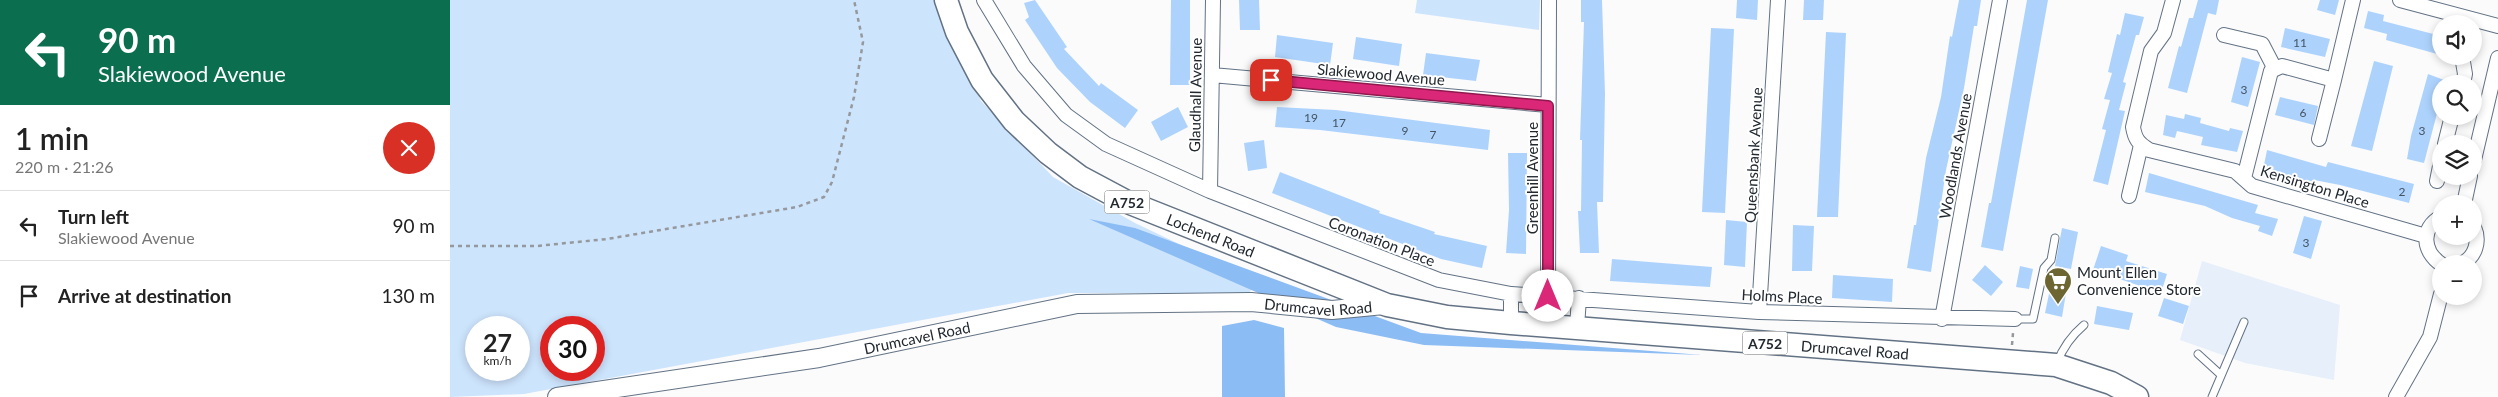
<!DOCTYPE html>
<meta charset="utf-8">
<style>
body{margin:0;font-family:Lato,sans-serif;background:#f6f6f6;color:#222;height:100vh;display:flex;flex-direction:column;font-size:19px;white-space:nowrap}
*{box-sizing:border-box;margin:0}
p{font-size:16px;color:#767676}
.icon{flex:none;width:28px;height:28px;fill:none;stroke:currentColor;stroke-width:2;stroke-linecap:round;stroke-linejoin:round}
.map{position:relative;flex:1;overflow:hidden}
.drawer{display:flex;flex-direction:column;background:#fff;width:450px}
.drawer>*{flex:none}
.hud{background:#0b6e4f;color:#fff;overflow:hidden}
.controls{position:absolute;left:1982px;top:15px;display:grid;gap:10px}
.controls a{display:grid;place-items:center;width:50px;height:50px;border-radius:50%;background:#fff;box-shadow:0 2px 8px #0003;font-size:25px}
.speed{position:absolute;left:15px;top:316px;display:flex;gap:10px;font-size:25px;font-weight:700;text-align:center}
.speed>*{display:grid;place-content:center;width:65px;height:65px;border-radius:50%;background:#fff;box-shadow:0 2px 8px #0003;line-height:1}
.speed small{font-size:12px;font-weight:400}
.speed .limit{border:8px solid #d22;background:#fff;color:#111}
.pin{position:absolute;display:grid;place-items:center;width:42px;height:42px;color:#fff;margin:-21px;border-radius:10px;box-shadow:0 2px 8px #0006}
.me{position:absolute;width:55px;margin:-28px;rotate:0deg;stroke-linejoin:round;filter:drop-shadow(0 0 4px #0008)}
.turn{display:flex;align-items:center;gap:18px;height:105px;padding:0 15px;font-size:22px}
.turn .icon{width:65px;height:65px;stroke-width:2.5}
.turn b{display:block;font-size:35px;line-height:42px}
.round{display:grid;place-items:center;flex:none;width:52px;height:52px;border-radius:26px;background:#f6f6f6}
.headline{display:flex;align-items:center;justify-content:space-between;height:85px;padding:0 15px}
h1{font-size:30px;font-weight:600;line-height:38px}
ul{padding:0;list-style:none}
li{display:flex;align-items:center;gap:15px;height:70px;padding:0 15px;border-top:1px solid #e0e0e0}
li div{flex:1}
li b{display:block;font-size:19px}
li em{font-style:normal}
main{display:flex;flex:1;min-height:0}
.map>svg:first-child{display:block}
.built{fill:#e6effa}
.green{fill:#cde4fd;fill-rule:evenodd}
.forest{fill:#8bbcf4}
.building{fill:#add3fd}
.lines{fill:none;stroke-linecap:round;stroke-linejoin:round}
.service-casing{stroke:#627284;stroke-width:9}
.minor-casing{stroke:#627284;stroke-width:16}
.tertiary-casing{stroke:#627284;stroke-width:20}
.primary-casing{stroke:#627284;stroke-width:25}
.path{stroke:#95989c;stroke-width:2.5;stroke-dasharray:4 4;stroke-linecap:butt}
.service{stroke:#fff;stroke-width:7}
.minor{stroke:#fff;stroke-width:14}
.tertiary{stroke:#fff;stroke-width:18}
.primary{stroke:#fff;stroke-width:22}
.route-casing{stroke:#8e194d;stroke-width:12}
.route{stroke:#db2777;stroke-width:9}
.labels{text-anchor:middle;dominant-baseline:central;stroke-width:4;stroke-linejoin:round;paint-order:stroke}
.number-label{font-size:12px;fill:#445362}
.shield{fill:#fff;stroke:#64686d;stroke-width:1}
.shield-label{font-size:14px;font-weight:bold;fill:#21282f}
.street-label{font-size:15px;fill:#21282f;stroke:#fff}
.poi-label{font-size:15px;fill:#21282f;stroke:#fff;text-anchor:start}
</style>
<main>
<section class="drawer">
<div class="hud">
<div class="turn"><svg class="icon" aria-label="left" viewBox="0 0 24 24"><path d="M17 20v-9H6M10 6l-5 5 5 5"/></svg><div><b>90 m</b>Slakiewood Avenue</div></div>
</div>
<div class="headline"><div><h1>1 min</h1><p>220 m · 21:26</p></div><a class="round" style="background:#d93025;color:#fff"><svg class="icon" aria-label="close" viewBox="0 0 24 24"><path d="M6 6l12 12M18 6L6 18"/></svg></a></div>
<ul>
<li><svg class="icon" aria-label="left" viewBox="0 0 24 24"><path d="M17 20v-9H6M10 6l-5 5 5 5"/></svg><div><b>Turn left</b><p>Slakiewood Avenue</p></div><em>90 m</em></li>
<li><svg class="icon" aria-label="arrive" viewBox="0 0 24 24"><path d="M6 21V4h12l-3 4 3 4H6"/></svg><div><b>Arrive at destination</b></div><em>130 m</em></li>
</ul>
</section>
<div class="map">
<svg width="2048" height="397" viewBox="0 0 2048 397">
<rect width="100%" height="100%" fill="#fbfbfb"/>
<!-- built -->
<path class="built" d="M1752,261L1890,305L1884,380L1795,363L1730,340Z"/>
<!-- green -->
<path class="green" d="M0,0H488L531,101L603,177L685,223L748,253L803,287L799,293H618L74,394L0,397ZM26,328H69V370H26ZM101,328H144V370H101Z
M967,0H1090L1089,30L965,13Z"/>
<!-- forest -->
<path class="forest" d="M639,219L685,228L971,333L1252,355L974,345L886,327Z
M804,320L834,328L835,397H772V326Z"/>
<!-- building -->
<path class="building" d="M585,0L617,47L614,49L649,86L651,83L688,110L675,128L640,102L607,68L575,20L579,17L574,3Z
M721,0H740V85H720Z
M789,0H809L810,30H790Z
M1131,0H1152L1155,94L1153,202H1147L1149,253H1130L1128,211H1131L1132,140H1130L1134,22H1131Z
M1287,0H1308L1307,20L1286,18Z
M1354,0H1374L1373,20H1353Z
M1509,0H1531L1527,26H1524L1514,88L1496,170L1481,272L1457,268L1464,225H1466L1476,158L1491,97L1500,36L1502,37Z
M1577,0H1598L1553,251L1531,247L1539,203H1541Z
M1748,0H1769L1766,15L1758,13L1737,93L1718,88L1729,46L1731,47L1739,18H1743Z
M1870,0H1889L1885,15L1867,10Z
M1918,11L1934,15L1933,21L1991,36V55L1936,40L1937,34L1914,28Z
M1675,13L1694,17L1689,35H1686L1673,82L1676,83L1669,110L1675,111L1658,185L1643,181L1656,130L1652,129L1660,100L1654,99L1662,73L1658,72L1667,34L1670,35Z
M1261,28L1284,29L1275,213L1252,212Z
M1835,28L1880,39L1875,57L1831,47Z
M1376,32L1396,33L1388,217H1367Z
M827,35L883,43L880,65L825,57Z
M906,37L952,44L949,66L903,59Z
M976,53L1030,60L1026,81L973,75Z
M1792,57L1810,62L1798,107L1781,102Z
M1924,61L1943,66L1922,151L1901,146Z
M1978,74L1994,80L1991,84L1990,102L1974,163L1957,159L1961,136Z
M1830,97L1868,106L1864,125L1825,115Z
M728,107L738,127L711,141L701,122Z
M827,107L886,110L1040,130L1038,150L870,130L825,127Z
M1735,114L1751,118L1750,123L1779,131L1780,128L1793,131L1787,152L1751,145L1753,137L1727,131L1725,138L1713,135L1716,115L1734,119Z
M814,140L817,168L798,171L794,143Z
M1817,150L1876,167L1878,162L1964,184L1959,203L1890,185L1864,180L1863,183L1816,171L1817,165H1814Z
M1058,153H1077L1076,254L1056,253L1059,210Z
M830,172L930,211L929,213L985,232L984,234L1037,246L1032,268L991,259L822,193Z
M1699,173L1808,205L1805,213L1828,219L1822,236L1808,231L1810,226L1782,218L1755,206L1695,192Z
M1854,216L1872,221L1861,259L1843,253Z
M1276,220L1297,222L1295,267L1274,265Z
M1343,225L1364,226L1362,271H1342Z
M1612,228L1628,232L1621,269L1605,266Z
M1651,246L1678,255L1676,261L1717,274L1711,293L1643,270Z
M1162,259L1262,267L1260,287L1160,281Z
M1535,265L1553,282L1541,296L1522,280Z
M1570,266L1583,269L1579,289L1566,287Z
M1383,275L1443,279L1442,302L1382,298Z
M1600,289L1616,293L1612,317L1595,313Z
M1714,298L1739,306L1733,324L1708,316Z
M1647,306L1683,313L1679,330L1644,324Z"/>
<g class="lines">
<!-- service casing -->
<g class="service-casing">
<path id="service" d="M1565,319H1583L1594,268L1601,260L1605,238
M1748,354L1771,375
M1607,363C1613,347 1621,336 1634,325
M1762,397L1794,322"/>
</g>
<!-- minor casing -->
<g class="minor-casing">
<path id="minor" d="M534,0L574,66L616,115L656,144L760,191L989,280L1061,294L1309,312L1565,319
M1723,0L1714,33L1701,51L1683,127C1685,139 1688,143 1699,150L1785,171L1802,186L1976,236
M1950,0L2048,26
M1774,35L1812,44L1825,69
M2012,56L2015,74L2013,84
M762,75L1098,105
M1869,139L1884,80
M1995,144L2002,116
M2024,160L2048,58
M1794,178L1821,71L1832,66L1884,80L1903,0
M1987,181L1991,161
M760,191L763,0
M1679,196L1691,145
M2014,204L2020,176
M1991,217C1970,228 1973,252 1991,264
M2011,264C2026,257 2030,241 2024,227
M1061,294V323
M1098,296L1099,0
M1309,312L1328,0
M1492,319L1550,0
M1127,327L1129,298
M1946,397L1980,337L1991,294"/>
</g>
<!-- tertiary casing -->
<g class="tertiary-casing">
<g id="tertiary">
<path id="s1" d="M107,397L369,358L627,304L801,302L882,310L934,305"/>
</g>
</g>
<!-- primary casing -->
<g class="primary-casing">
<g id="primary">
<path id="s2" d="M496,0L507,32L532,80L564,121L598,153L630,177L675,201L937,305L997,317L1061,323L1606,365L1661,383L1687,397"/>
</g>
</g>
<!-- path -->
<path class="path" d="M0,246H87L157,239L347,207L374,197L382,182L404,97L413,42L404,0
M1562,345L1563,333"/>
<!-- service -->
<use href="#service" class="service"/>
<!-- minor -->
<use href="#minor" class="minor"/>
<!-- tertiary -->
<use href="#tertiary" class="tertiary"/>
<!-- primary -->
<use href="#primary" class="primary"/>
</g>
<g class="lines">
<!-- route casing -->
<g class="route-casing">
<path id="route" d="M821,80L1098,106V296"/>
</g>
<!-- route -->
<use href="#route" class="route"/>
</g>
<!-- icons -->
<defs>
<g id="supermarket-pin" transform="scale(1.4375)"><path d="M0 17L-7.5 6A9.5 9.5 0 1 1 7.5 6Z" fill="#6d6632" stroke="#fff"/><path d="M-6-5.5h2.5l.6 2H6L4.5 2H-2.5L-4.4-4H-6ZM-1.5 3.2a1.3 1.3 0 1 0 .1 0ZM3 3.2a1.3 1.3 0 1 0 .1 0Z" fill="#fff"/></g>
</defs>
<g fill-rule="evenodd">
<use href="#supermarket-pin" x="1608" y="281"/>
</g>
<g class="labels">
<!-- number labels -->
<g class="number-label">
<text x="1850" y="42">11</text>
<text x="1794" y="89">3</text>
<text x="1853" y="112">6</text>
<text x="861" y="117">19</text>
<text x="889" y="122">17</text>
<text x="955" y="130">9</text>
<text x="1972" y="130">3</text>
<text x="983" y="134">7</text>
<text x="1952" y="191">2</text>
<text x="1856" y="242">3</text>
</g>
<!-- shield labels -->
<g class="shield">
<rect x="654.5" y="190.5" width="45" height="23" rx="4"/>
<rect x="1292.5" y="331.5" width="45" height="23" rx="4"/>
</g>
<g class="shield-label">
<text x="677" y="202">A752</text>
<text x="1315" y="343">A752</text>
</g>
<!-- street labels -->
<g class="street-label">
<text transform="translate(931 74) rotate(5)">Slakiewood Avenue</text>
<text transform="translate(745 95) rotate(-89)">Glaudhall Avenue</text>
<text transform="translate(1303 155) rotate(-87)">Queensbank Avenue</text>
<text transform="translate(1505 156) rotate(-80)">Woodlands Avenue</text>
<text transform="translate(1082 178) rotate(-90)">Greenhill Avenue</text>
<text transform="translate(1865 186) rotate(17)">Kensington Place</text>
<text stroke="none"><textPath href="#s2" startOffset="370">Lochend Road</textPath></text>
<text transform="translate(932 241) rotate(21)">Coronation Place</text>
<text transform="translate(1332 296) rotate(3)">Holms Place</text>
<text stroke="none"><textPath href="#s1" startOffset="770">Drumcavel Road</textPath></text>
<text stroke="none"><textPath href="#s1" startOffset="365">Drumcavel Road</textPath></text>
<text stroke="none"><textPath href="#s2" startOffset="1030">Drumcavel Road</textPath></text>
</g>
<!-- poi labels -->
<g class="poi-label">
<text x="1627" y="272">Mount Ellen<tspan x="1627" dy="17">Convenience Store</tspan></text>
</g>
</g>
</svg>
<div class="controls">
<a><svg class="icon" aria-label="sound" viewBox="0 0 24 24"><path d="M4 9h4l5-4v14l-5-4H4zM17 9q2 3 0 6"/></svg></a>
<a><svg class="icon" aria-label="search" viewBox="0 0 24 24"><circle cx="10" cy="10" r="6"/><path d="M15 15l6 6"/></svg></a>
<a><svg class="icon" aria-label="layers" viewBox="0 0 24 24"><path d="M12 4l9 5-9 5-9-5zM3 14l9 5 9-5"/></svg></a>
<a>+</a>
<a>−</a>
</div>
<div class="speed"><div>27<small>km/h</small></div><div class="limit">30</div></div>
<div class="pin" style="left:821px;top:80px;background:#d93025"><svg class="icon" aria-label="arrive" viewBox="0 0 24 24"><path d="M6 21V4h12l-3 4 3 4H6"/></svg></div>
<svg class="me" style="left:1098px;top:296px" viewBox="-20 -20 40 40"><circle r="19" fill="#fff"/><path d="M0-13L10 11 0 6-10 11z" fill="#db2777"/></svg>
</div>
</main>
